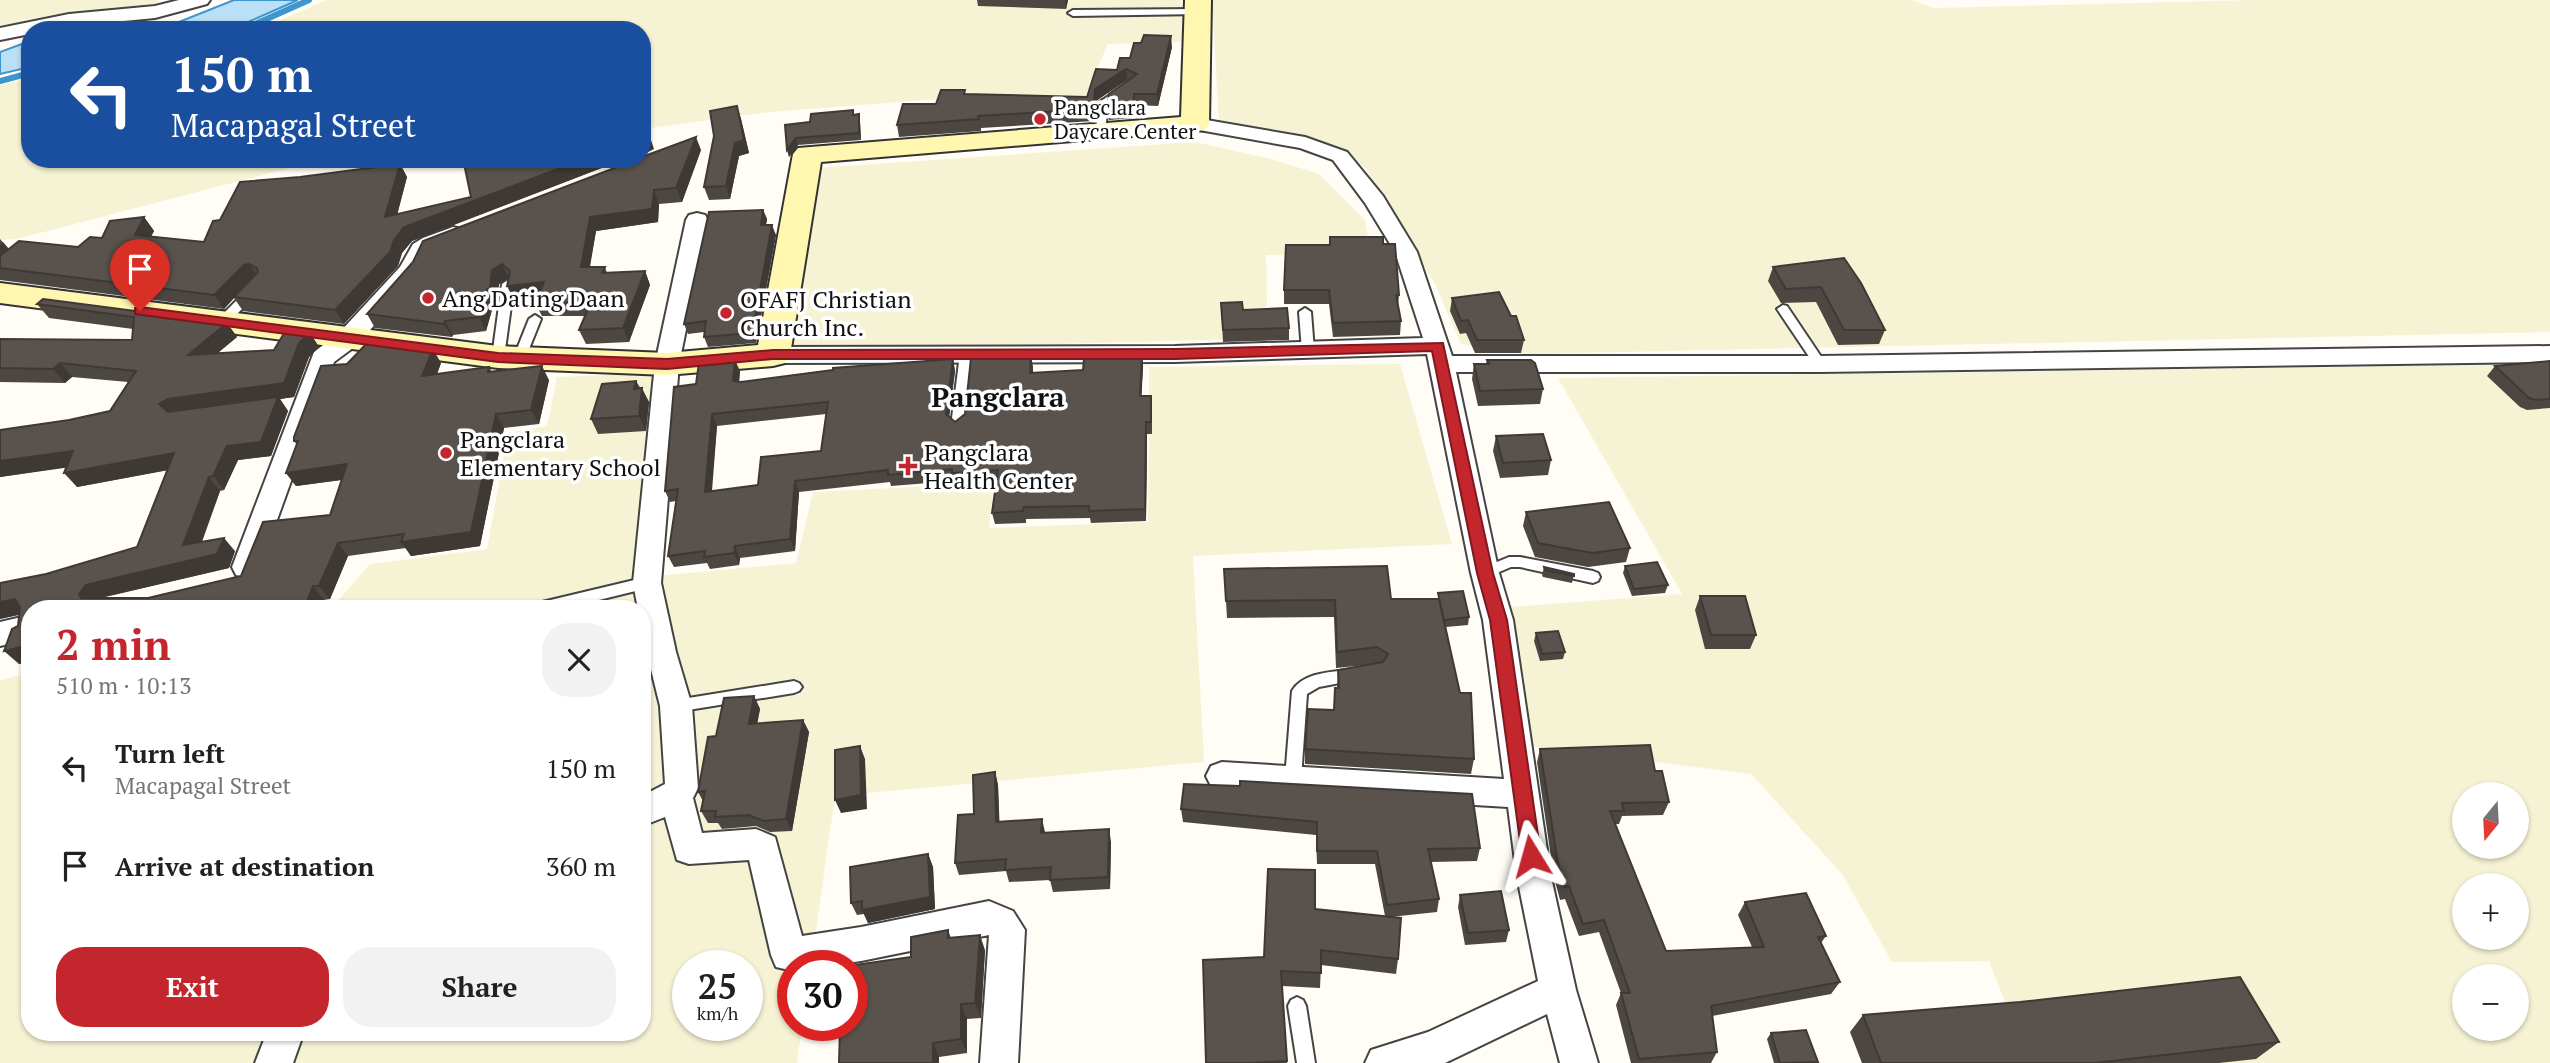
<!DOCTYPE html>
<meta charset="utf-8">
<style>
body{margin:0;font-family:"PT Serif",serif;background:#f2f2f2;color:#202124;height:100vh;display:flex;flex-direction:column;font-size:26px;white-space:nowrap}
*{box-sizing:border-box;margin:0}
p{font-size:23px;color:#757577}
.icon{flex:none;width:38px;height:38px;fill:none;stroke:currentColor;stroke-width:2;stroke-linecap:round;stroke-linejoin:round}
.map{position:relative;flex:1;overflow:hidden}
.drawer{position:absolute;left:21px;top:600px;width:630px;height:441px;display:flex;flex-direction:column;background:#fff;border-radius:28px;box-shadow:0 2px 5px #0004}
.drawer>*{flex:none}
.top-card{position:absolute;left:21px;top:21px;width:630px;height:147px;border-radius:28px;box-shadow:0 2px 5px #0004;background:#1a4fa0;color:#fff;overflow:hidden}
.needle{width:46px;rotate:198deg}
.controls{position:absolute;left:2452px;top:782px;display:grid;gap:14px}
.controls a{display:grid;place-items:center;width:77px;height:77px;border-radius:50%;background:#fff;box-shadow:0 2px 5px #0004;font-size:35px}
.speed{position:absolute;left:672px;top:950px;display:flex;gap:14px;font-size:35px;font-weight:700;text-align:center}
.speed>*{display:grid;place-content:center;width:91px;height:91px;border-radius:50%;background:#fff;box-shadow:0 2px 5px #0004;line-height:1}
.speed small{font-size:18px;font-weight:400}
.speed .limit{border:10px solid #d22;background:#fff;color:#111}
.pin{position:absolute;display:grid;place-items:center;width:60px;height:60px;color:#fff;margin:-72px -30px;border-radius:50% 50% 50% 0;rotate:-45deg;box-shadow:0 0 7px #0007}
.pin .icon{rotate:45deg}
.me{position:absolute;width:77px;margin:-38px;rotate:352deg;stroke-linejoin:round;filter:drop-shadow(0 0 5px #0008)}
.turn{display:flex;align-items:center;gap:24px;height:147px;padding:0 35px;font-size:32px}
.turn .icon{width:91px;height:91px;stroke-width:2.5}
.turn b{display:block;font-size:49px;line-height:60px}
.round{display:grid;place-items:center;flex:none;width:74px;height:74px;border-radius:28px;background:#f2f2f2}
.overview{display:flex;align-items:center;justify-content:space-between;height:119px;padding:0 35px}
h1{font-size:42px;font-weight:700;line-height:52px;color:#c4262e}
.primary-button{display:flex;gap:14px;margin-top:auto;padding:14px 35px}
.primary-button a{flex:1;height:80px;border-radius:28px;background:#c4262e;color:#fff;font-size:28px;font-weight:700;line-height:80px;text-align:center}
.primary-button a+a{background:#f2f2f2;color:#202124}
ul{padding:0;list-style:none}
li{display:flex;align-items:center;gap:21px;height:98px;padding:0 35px}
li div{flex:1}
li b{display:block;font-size:26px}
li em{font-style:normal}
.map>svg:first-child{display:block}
.farmland{fill:#f6f3d4;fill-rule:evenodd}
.water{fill:#b9e0f7;stroke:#3f96cf;stroke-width:2}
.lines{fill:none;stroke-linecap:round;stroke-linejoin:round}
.stream{stroke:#3f96cf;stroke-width:6}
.lane-casing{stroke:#444;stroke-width:4}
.street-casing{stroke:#444;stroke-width:4}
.secondary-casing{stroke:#333;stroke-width:4}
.lane{fill:#fff;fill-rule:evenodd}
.street{fill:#fff;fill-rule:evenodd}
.secondary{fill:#fff6b0;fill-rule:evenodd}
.wall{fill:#4d4742;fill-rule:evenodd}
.shaded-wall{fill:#3f3936}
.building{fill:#5a524d;stroke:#3f3936;stroke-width:2;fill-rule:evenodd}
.route{fill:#c4262e;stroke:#7f191e;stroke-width:2}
.poi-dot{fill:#c4262e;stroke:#fff;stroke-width:2.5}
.labels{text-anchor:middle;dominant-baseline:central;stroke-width:7;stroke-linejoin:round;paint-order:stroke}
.far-poi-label{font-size:21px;fill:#111;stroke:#fff;text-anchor:start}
.poi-label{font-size:24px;fill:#111;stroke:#fff;text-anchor:start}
.quarter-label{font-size:28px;font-weight:bold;fill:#111;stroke:#fff}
</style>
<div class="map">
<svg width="2550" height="1063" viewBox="0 0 2550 1063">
<rect width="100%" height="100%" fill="#fffdf5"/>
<!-- farmland -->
<path class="farmland" d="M0,0H159L153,10L0,32Z
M326,0H1181L1186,42L1108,44L1081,105L937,99L770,112L642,129V30H258Z
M1212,0H1912L1933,8L2255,0H2550V332L1527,354L1461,344L1436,286L1364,166L1296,135L1219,123Z
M30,78V159H352L309,163L17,239L0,240V85Z
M1195,142L1271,159L1319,174L1365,220L1371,254L1266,255L1267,305L1243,339L790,351L816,168Z
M1400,364L1452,544L1193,556L1204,762L835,796L811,966H793V1026H802L797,1063H0V680L30,673V1032H642V609H310L336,603L370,564L487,549L508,433L547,426L557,377L659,373L634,578L796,563L813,492L994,483L989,528L1148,522L1149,367ZM688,966H747V1026H688Z
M2550,364V1063H2029L1989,961L1892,962L1842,874L1751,774L1529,746L1510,607L1682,594L1558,378ZM2464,794H2516V847H2464ZM2464,886H2516V938H2464ZM2464,976H2516V1029H2464Z"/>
<!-- water -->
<path class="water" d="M234,0H298L230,30H130L179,22Z
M30,41V67L0,74V52Z"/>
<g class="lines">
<!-- stream -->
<path class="stream" d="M242,30L309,0
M0,81L30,73"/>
<!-- lane casing -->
<g class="lane-casing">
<path id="lane" d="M1198,9L1203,12L1201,14L1073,16L1068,13L1073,10Z
M1124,86L1128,87V91L1108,104L1105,132L1104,134H1096L1098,103Z
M508,280L514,284L504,357L498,361L492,357L502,284Z
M251,289L257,293L255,296L226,325H218L216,322L218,319L247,290Z
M1783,305L1787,306L1824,361L1826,364L1824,367H1816L1777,309Z
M1305,308L1311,312L1314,351L1308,355L1302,351L1299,312Z
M535,315L541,319L525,359L519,363L515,362L513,359L529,319Z
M966,350L972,354L965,426L958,431L951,426L960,354Z
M1509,557H1520L1593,571L1598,573L1600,577L1598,581L1593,583L1520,567H1511L1485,578L1480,577L1478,573L1480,569Z
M647,577L652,579L654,583L652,587L562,609H531L533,605L538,603Z
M1356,669L1361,671L1364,675L1361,679L1319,687L1307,694L1301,779L1299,784L1293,786L1287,784L1285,779L1292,691C1304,671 1335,672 1356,669Z
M794,681L799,683L802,687L799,691L794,693L676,712L670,711L668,706L670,701L676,700Z
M1297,997L1303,1000L1306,1006L1315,1063H1297L1288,1006L1291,1000Z"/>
</g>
<!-- street casing -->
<g class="street-casing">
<path id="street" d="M179,0H210L207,4L155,18L30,30V34L0,40V28L69,14L155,6Z
M1195,118L1305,137L1347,152L1383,196L1417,252L1452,356H1820L2550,346V362L1820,372H1456L1499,573L1513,620L1551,877L1576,990L1598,1063H1560L1547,1014L1445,1063H1365L1371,1050L1428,1032L1538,981L1517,877L1508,807L1222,790L1211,786L1206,776L1211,766L1222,762L1504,779L1483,620L1471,573L1427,354L1175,362L773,363L764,361L761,355L764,349L773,347L1175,346L1423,338L1395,252L1365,203L1333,160L1300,148L1188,128L1185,124L1188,120Z
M697,213L705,215L708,220L679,364L661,583L676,652L692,706L698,788L693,798L702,833L756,829L775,837L802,936L861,927L989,901L1013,911L1025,930L1018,1063H980L989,935L861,961L827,966H793V971L776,967L771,955L749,860L689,864L677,860L665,817L642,826V796L665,784L660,706L642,633V609H638L633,583L655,364L686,220L689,215Z
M453,227L461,229L464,234L461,239L429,254L419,274L357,345L334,362L260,567L256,575L246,578L236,575L232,567L314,352L339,333L400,267L413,244L423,238Z
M30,615V639L0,646V622Z
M267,1032H304L293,1063H255Z"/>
</g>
<!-- secondary casing -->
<g class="secondary-casing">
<path id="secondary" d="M1185,0H1211L1209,124L1205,130L821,162L790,355L785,363L773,366L667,375L498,368L0,303V283L498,346L667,353L758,345L793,154L798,148L1181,117Z"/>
</g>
<!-- lane -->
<use href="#lane" class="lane"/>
<!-- street -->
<use href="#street" class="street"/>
<!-- secondary -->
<use href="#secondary" class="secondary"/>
</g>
<!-- wall -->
<path class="wall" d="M977,0H1068L1066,9L978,6Z
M1172,47L1158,106L1135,105V118L1109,120L1108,108L1127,80L1096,101L1094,121L981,128V131L899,137L897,125L936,104L966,94L1087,97L1130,58Z
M737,106L741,119L749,153L739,156L730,199L709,200L704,187Z
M859,114L860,122L861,140L798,145L789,157L785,125Z
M701,150L682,202L659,204L658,222L596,231L590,267H605L607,273L645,271L650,285L629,342L586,344L579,330L585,316H542L535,303L537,297L514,300L508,278L499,284L497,302L494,303L486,331L453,335L452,337L375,328L367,314Z
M463,159H625L412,241L402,253L398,266L344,324L243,311L234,298L224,309L0,280V281V239L9,249L78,247L102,238L144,217L154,231L151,236L204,242L220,220L300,177L400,164L407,177L397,214L471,197Z
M763,210L767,219L766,225L776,235L756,343L708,347L704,337V332L688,334L684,324Z
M1383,244L1399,295L1398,306L1401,321L1400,335L1333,337L1329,304H1284V290L1330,245Z
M1773,267L1861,283L1885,330L1879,344L1838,345L1816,302L1781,303L1768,281Z
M1452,298L1524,340L1521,353H1475L1466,333L1460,334L1450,311Z
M1221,303L1243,310L1289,328V340L1223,342Z
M37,304L227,323L237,337L217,353L274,350L310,333L319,347L309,357L294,397L280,399L288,411L271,456L238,460L224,490L220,491L202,542L235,551L229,568L101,598H148L241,576L330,515L341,480L296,486L286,473L297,445L294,441L441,363L437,374L489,367L492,372L549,380L539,424L504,428L480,546L411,556L406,548L348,556L330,599L324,600L321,609H30V662L19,664L18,626L19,615L0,619L46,574L137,547L167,470L77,487L66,467L0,477V430L69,420L110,411L128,382L72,377L65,383L0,382V339L132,340L133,329L49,318Z
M1031,355L1033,373L1083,370L1142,355L1143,367L1141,396L1152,408V434H1147L1146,521L1091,523L1090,518L1026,519V523L995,524L992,513L996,482L955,485L954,481L891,486L890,482L799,492L795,551L740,558L739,565L710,569L707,563L674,567L668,556L676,501L670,502L665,491L696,384L740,371L739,382L953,359L955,371L949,417L955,422ZM826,414L821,451L758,485L711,491L717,426Z
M1487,360L1543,389L1540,404L1478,406L1472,379L1474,364H1486Z
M2550,361V408L2527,410L2520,407L2487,376L2495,366Z
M636,381L649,402L646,431L598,434L591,419Z
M1496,436L1551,460L1548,475L1500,478L1493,451Z
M1526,512L1630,548L1626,562L1588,567L1535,557L1523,526Z
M1625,566L1668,585L1665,593L1632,596L1623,573Z
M1544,567L1574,574L1572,583L1543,577L1542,575Z
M1224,569L1391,599H1438V593L1469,617L1468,625L1446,627L1474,759L1471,774L1305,764V749L1334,710L1337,688L1338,670L1376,664L1336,668L1334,617L1227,618Z
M1700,596L1756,635L1750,649H1705L1695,610Z
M1536,633L1565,652L1563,659L1540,661L1534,641Z
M754,696L760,709L757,723L803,720L809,732L792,831L770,832L756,826L722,829L718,823H708L701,811L703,801L698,792L716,736Z
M1540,749L1655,771L1669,802L1663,815L1622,816L1619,824H1615L1666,951L1752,947L1738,915L1745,902L1826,936L1821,943L1840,982L1831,994L1712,1016L1717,1052L1711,1063H1631L1616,1005L1621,993L1599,932L1579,936L1565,899L1560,900L1554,877L1537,762Z
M995,772L998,785L999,821L1045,833L1111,842L1110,889L1053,892L1050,880L1009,882L1006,871L959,875L955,863L974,814Z
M1184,784L1480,848L1477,861L1431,862L1439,899L1437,912L1390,917L1398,959L1396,974L1321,965L1320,988L1282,986L1287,1063H1206L1264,957L1315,909L1385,916L1375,864H1317L1316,835L1183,822L1181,809Z
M928,854L933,867L935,909L868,923L864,914L857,915L851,903Z
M1460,895L1509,930L1506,942L1465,945L1458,907Z
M948,930L951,938L985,950L981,1018L967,1019V1053L939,1057L839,1063L911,957Z
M1863,1015L2279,1042L2256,1059L2219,1063H1862L1850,1032Z
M1771,1033L1818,1062L1817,1063H1774L1767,1039Z"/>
<!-- shaded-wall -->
<path class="shaded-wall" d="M1065,0H1068L1066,9Z
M1171,36L1172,47L1158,106L1157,94Z
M1126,69L1127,80L1096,101L1094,121L1093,109L1095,89Z
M737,106L741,119L749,153L739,156L730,199L726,186Z
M859,114L860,122L861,140L859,133Z
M643,116L654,149L642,155V139Z
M696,137L701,150L682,202L676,188Z
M796,138L798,145L789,157L787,150Z
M584,159H625L412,241L402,253L398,266L344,324L335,310L404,227Z
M400,164L407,177L393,231L385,217Z
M654,190L659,204L658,222L596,231L587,281L581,267L590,217Z
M763,210L767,219L764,235L761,225Z
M144,217L154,231L145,248L135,235Z
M772,225L776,235L756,343L752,333Z
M3,242L14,256L0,268V246Z
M249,264L258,277L234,297V298L224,309L214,295L244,265Z
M502,264L509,278L499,284L497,302L494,303L486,331L479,317L492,270Z
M645,271L650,285L629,342L623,328Z
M544,282L550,295L514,300L507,286Z
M445,321L453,335L452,337L444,324Z
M227,323L237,337L199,369L188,355Z
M310,333L319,347L309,357L294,397L280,399L288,411L271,456L238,460L224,490L159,404L168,399L299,343Z
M433,349L441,363L431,390L422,376Z
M1031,355L1033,367V385L1030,373Z
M1142,355L1143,367L1141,408L1140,396Z
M953,359L955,371L948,426L946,414Z
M735,360L740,371L738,393L733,381Z
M60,363L72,377L65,383L53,369Z
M542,366L549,380L539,424L531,410Z
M636,381L641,393L642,388L649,402L646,431L639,416L634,389Z
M496,414L504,428L480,546L411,556L401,542Z
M712,414L717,426L711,504L705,492Z
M1146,422L1147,434L1146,521L1145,509Z
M73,451L85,465L0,477V461Z
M174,453L185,467L77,487L64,473Z
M347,464L356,478L296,486L286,473Z
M209,477L220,491L195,559L183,545Z
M795,481L799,492L795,551L790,539Z
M224,538L235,551L229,568L99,598H81L79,594L86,585Z
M338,543L348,556L330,599L319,586Z
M735,546L740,558L739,565L734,553Z
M313,586L324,600L321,609H304Z
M15,599L29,612L0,619V602Z
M230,603L235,609H197Z
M30,645V662L19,664L4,651Z
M754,696L760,709L755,736L749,724Z
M803,720L809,732L792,831L786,819Z
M860,746L865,759L867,809L841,813L835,800Z
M995,772L998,785L1000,834L996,822Z
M1042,819L1045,832L1044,846L1041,833Z
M1109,829L1111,842L1110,889L1108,877Z
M928,854L933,867L935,909L868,923L862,910Z
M980,935L985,950L981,1018L975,1003Z
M961,1004L967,1019V1053L961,1039Z
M72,1032H106L84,1040Z
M933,1043L939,1057V1063H933Z"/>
<!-- building -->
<path class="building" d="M1144,35L1171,36L1157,94H1134V106L1108,108L1109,94L1137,74L1126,69L1095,89L1093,109L978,116L979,119L897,125L903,104H936L941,90H965L964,94L1087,97L1096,69L1117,70L1120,58H1130L1134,43H1141Z
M737,106L744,140L735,143L726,186L704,187L714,136L710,111Z
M853,110V115L859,114V133L796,138L787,150L785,125L810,122L811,114Z
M643,116L649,135L642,139V117Z
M696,137L676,188L654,190L652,209L590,217L581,267H605L602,273L645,271L623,328L579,330L591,302L535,303L544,282L507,286L510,271L502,264L492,270L490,289H487L479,317L445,321L444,324L367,314L413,262L423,241L638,159H642V157Z
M463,159H584L404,227L394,240L390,252L335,310L234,297L258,272L257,268L249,264L244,265L214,295L0,268V256L19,241L78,247L90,237L102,238L110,221L144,217L135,235L204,242L213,221L220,220L240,182L300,177L400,164L385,217L471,197Z
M763,210L761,225H772L752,333L704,337L706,321L684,324L709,212Z
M1330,237H1383V244H1395L1399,295H1396L1401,321L1333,323L1329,290H1284L1286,245H1330Z
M1844,258L1861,283L1885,330H1844L1821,287L1786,289L1773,267Z
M1499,292L1511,316H1516L1524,340H1477L1468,320L1461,321L1452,298Z
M43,299L227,323L188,355L274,350L286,330L310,333L299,343L284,383L168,399L159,404L168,412L278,397L261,442L227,446L213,476L209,477L183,545L224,538L217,554L86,585L79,594L81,598H148L241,576L263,522L330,515L347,464L286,473L298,441H294V437L321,366L347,364L369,341L433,349L422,376L489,367L488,372L542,366L531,410L496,414L471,532L401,542L404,534L338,543L319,586H313L304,609H227L230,603L197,609H30V645L4,651L12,629L18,626L20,607L15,599L0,602V583L46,574L137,547L174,453L64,473L73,451L0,461V430L69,420L110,411L136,371L60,363L53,369L0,368V339L132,340L134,317L37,304Z
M1242,302L1243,310L1287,308L1289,328L1223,330L1221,303Z
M1031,355L1030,373L1083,370L1084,359L1142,355L1140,396H1151V422H1146L1145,509L1089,511V506L1024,507L1023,511L992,513L998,470L952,473V469L888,475V470L795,481L790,539L735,546L734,553L704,557L705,551L668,556L678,489L665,491L674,387L696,384L699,363L735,360L733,381L741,382L833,370V368L953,359L946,414L955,422L965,414L971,358ZM828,402L821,451L761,457L758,485L705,492L712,414Z
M1487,360H1531L1535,363L1543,389L1480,391L1474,364H1489Z
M2550,361V399L2536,400L2529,398L2495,366Z
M636,381L634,389L642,388L639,416L591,419L602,384Z
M1543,434L1551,460L1503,463L1496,436Z
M1609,502L1630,548L1592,553L1538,543L1526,512Z
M1657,562L1668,585L1634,589L1625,566Z
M1387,566L1391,599H1439L1460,693H1471L1474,759L1305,749L1308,709L1334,710L1335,688H1339L1338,670L1383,662L1388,654L1377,647L1337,652L1335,600L1226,601L1224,569Z
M1544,567L1574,574V576L1545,570Z
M1463,591L1469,617L1444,620L1438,593Z
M1700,596H1745L1756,635H1711Z
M1558,631L1565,652L1542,654L1536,633Z
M754,696L749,724L803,720L786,819L764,821L749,815L715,817L716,811H701L705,791L698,792L708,737L716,736L724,698Z
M1650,745L1655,771H1662L1669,802L1622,803L1624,811H1610L1666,951L1764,947L1745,902L1806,893L1826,936L1818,937L1840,982L1711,1006L1717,1052L1639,1059L1621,993H1630L1604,920L1583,924L1569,886L1564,887L1558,864L1540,749Z
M860,746L861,795L835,800V750Z
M995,772L996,822L1042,819L1041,833L1109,829L1108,877L1050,880L1051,867L1005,870L1006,859L955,863L958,815L974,814L973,775Z
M1240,781L1472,794L1480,848L1428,849L1439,899L1387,905L1377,851H1317V822L1181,809L1184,784L1240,786Z
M928,854L930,897L862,910V901L851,903L850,867Z
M1268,869L1315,870V909L1401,918L1398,959L1321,950V973L1281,971L1287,1061L1249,1063H1206L1203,960L1264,957Z
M1501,891L1509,930L1468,933L1460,895Z
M948,930V938L980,935L975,1003L961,1004V1039L933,1043V1063H839L840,1026H852V966H848L911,957V937Z
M2240,977L2279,1042L2094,1063H1881L1863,1015L2020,1002Z
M1806,1030L1818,1062L1780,1063L1771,1033Z"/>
<!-- route -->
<path class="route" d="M140,307L498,353L667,359L773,350L1175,349L1443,343L1493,573L1507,620L1541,856L1538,863L1531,865L1524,863L1522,856L1490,620L1477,573L1432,351L1175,359H773L667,369L498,362L135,314V308Z"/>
<!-- markers -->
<g class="poi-dot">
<circle cx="1040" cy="119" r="7"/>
<circle cx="428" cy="298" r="7"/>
<circle cx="726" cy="313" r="7"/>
<circle cx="446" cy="453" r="7"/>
<path d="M904.5 455.5h7v7h7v7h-7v7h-7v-7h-7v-7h7z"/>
</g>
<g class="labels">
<!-- far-poi labels -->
<g class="far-poi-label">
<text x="1054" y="107">Pangclara<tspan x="1054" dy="24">Daycare Center</tspan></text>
</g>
<!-- poi labels -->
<g class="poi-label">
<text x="442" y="298">Ang Dating Daan</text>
<text x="740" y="299">OFAFJ Christian<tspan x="740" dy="28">Church Inc.</tspan></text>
<text x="460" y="439">Pangclara<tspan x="460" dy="28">Elementary School</tspan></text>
<text x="924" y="452">Pangclara<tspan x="924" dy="28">Health Center</tspan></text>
</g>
<!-- quarter labels -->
<g class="quarter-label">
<text x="998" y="396">Pangclara</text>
</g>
</g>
</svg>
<div class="controls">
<a><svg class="needle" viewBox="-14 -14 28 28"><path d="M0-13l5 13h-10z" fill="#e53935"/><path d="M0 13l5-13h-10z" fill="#757577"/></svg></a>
<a>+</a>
<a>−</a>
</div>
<div class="speed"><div>25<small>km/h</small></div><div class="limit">30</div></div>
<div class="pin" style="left:140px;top:311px;background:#d93025"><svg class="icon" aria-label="arrive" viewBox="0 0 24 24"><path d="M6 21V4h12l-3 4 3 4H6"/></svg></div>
<svg class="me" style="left:1531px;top:856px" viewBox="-20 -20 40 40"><path d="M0-17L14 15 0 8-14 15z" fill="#c4262e" stroke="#fff" stroke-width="4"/></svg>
<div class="top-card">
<div class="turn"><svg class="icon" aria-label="left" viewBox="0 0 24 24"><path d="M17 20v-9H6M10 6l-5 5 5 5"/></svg><div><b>150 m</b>Macapagal Street</div></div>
</div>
<section class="drawer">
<div class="overview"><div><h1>2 min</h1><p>510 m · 10:13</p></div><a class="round"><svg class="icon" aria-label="close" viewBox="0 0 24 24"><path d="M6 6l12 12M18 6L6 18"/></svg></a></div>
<ul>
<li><svg class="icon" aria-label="left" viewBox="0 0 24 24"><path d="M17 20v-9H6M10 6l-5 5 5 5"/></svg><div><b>Turn left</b><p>Macapagal Street</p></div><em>150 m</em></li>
<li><svg class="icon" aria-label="arrive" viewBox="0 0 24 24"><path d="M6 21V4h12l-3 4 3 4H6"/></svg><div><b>Arrive at destination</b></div><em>360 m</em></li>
</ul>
<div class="primary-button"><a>Exit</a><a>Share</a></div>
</section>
</div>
